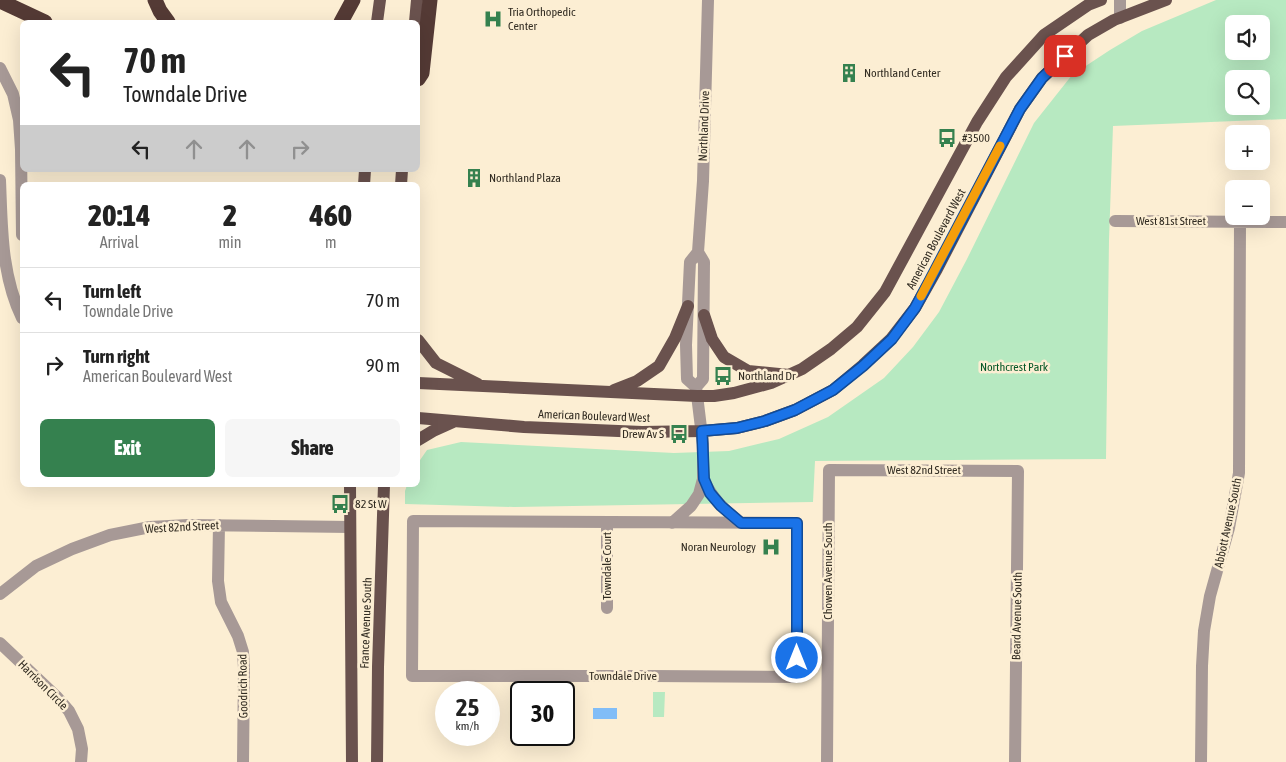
<!DOCTYPE html>
<meta charset="utf-8">
<style>
body{margin:0;font-family:"Asap Condensed",sans-serif;background:#f6f6f6;color:#222;height:100vh;display:flex;flex-direction:column;font-size:19px;white-space:nowrap}
*{box-sizing:border-box;margin:0}
p{font-size:16px;color:#767676}
.icon{flex:none;width:28px;height:28px;fill:none;stroke:currentColor;stroke-width:2;stroke-linecap:round;stroke-linejoin:round}
.map{position:relative;flex:1;overflow:hidden}
.panel{position:absolute;left:20px;top:182px;width:400px;height:305px;display:flex;flex-direction:column;background:#fff;border-radius:8px;box-shadow:0 5px 20px #0002}
.panel>*{flex:none}
.top-card{position:absolute;left:20px;top:20px;width:400px;height:152px;border-radius:8px;box-shadow:0 5px 20px #0002;background:#fff;color:#222;overflow:hidden}
.controls{position:absolute;left:1225px;top:15px;display:grid;gap:10px}
.controls a{display:grid;place-items:center;width:45px;height:45px;border-radius:8px;background:#fff;box-shadow:0 5px 20px #0002;font-size:25px}
.speed{position:absolute;left:435px;top:681px;display:flex;gap:10px;font-size:25px;font-weight:700;text-align:center}
.speed>*{display:grid;place-content:center;width:65px;height:65px;border-radius:50%;background:#fff;box-shadow:0 5px 20px #0002;line-height:1}
.speed small{font-size:12px;font-weight:400}
.speed .limit{border:2px solid #111;border-radius:8px;background:#fff;color:#111}
.pin{position:absolute;display:grid;place-items:center;width:42px;height:42px;color:#fff;margin:-21px;border-radius:10px;box-shadow:0 2px 8px #0006}
.me{position:absolute;width:55px;margin:-28px;rotate:0deg;stroke-linejoin:round;filter:drop-shadow(0 0 4px #0008)}
.turn{display:flex;align-items:center;gap:18px;height:105px;padding:0 20px;font-size:22px}
.turn .icon{width:65px;height:65px;stroke-width:2.5}
.turn b{display:block;font-size:35px;line-height:42px}
.lanes{display:flex;align-items:center;height:48px;padding:0 20px;background:#0003;justify-content:center;gap:25px;direction:ltr}
.lanes .off{opacity:.35}
.eta{display:flex;justify-content:space-evenly;align-items:center;height:85px;text-align:center}
.eta b{font-size:30px;font-weight:800;line-height:35px}
.primary-button{display:flex;gap:10px;margin-top:auto;padding:10px 20px}
.primary-button a{flex:1;height:58px;border-radius:8px;background:#35814f;color:#fff;font-size:20px;font-weight:800;line-height:58px;text-align:center}
.primary-button a+a{background:#f6f6f6;color:#222}
ul{padding:0;list-style:none}
li{display:flex;align-items:center;gap:15px;height:65px;padding:0 20px;border-top:1px solid #e0e0e0}
li div{flex:1}
li b{display:block;font-size:19px}
li em{font-style:normal}
.map>svg:first-child{display:block}
.green{fill:#b7e9c1;fill-rule:evenodd}
.water{fill:#81bdf7}
.lines{fill:none;stroke-linecap:round;stroke-linejoin:round}
.minor{stroke:#a79996;stroke-width:12}
.major{stroke:#6a524e;stroke-width:12}
.highway{stroke:#543a35;stroke-width:15}
.route-casing{stroke:#114b97;stroke-width:12}
.route{stroke:#1a73e8;stroke-width:9}
.slow{stroke:#f59e0b;stroke-width:9}
.labels{text-anchor:middle;dominant-baseline:central;stroke-width:5;stroke-linejoin:round;paint-order:stroke}
.poi-label{font-size:12px;fill:#322c22;stroke:#fceed3;text-anchor:start}
.street-label{font-size:12px;fill:#322c22;stroke:#fceed3}
.park-label{font-size:12px;fill:#055827;stroke:#fceed3}
</style>
<div class="map">
<svg width="1286" height="762" viewBox="0 0 1286 762">
<rect width="100%" height="100%" fill="#fceed3"/>
<!-- green -->
<path class="green" d="M1216,0H1286V119L1113,126L1109,240L1106,459L815,461L813,502L514,507L405,504V491L407,485H418V463L427,450L461,442L674,453L729,451L779,439L828,417L884,378L913,347L939,312L967,259L1034,123L1072,75L1110,50L1142,31ZM1234,24H1261V51H1234ZM1234,79H1261V106H1234Z
M653,692H665L664,717H653Z"/>
<!-- water -->
<path class="water" d="M593,708H617V719H593Z"/>
<g class="lines">
<!-- minor -->
<path class="minor" d="M1120,0V18
M0,68L13,94L19,120L21,149L22,235
M0,180C2,227 1,274 22,318
M1115,221L1286,222
M696,387L687,379L686,345L690,262L698,252
M703,479C714,501 723,508 741,523
M413,521L797,523V677L651,676H412Z
M607,523V608
M672,523L691,506L699,494L703,479V444L696,387L703,379L704,262L698,252L703,181L708,0
M219,525L218,581L221,602L238,636L243,652L244,668L243,762
M0,594L36,566L72,549L110,535L150,527L188,525L350,527
M0,643L56,696L69,711L78,729L82,749L81,762
M827,762L829,470L1018,471L1015,762
M1201,762L1202,666L1204,631L1210,596L1229,528L1239,473L1240,222"/>
<!-- major -->
<path class="major" d="M377,22L380,0
M415,22L417,0
M364,185L365,170
M401,185L402,170
M704,315L712,339L724,357L748,371L789,375
M418,340L436,363L478,384
M418,383L697,396H714L734,393L771,383L802,369L831,349L857,327L885,292L977,122L1006,77L1044,35L1088,5L1101,0
M614,390L637,381L659,366L675,338L688,306
M418,418L524,427L642,432L702,431L737,428L765,421L795,410L833,390L863,365L891,339L915,308L937,269L1020,109L1042,78L1088,35L1114,20L1166,0
M418,440L433,431L453,422
M350,485L352,762
M377,762L378,667L384,485"/>
<!-- highway -->
<path class="highway" d="M155,0L160,11L168,22
M0,1L45,22
M341,22L353,0
M418,79L422,73L430,0"/>
</g>
<g class="lines">
<!-- route casing -->
<g class="route-casing">
<path id="route" d="M797,658V523H741L721,506L710,493L704,479L702,431L737,428L765,421L795,410L833,390L863,366L892,339L915,308L929,282L1020,109L1042,78L1065,56"/>
</g>
<!-- route -->
<use href="#route" class="route"/>
<!-- slow -->
<path class="slow" d="M921,296L1000,146"/>
</g>
<!-- icons -->
<defs>
<g id="hospital-bare" transform="scale(1.5)"><path d="M-5-5h3v3.5h4V-5h3V5h-3V1.5h-4V5h-3Z" fill="#35814f" stroke="#fceed3" stroke-width="2.5" paint-order="stroke"/></g>
<g id="building-bare" transform="scale(1.5)"><path d="M-4-6H4V6H1V3H-1V6H-4ZM-2.5-4.3h1.7v1.8h-1.7ZM.8-4.3h1.7v1.8H.8ZM-2.5-1h1.7V.8h-1.7ZM.8-1h1.7V.8H.8Z" fill="#35814f" stroke="#fceed3" stroke-width="2.5" paint-order="stroke"/></g>
<g id="bus-bare" transform="scale(1.5)"><path d="M-5-6H5V4H4V6H2V4H-2V6H-4V4H-5ZM-3.5-4V0h7V-4ZM-3.5 1.2v1.5H-2V1.2ZM2 1.2v1.5H3.5V1.2Z" fill="#35814f" stroke="#fceed3" stroke-width="2.5" paint-order="stroke"/></g>
</defs>
<g fill-rule="evenodd">
<use href="#hospital-bare" x="493" y="19"/>
<use href="#building-bare" x="849" y="73"/>
<use href="#bus-bare" x="947" y="138"/>
<use href="#building-bare" x="474" y="178"/>
<use href="#bus-bare" x="723" y="376"/>
<use href="#bus-bare" x="679" y="434"/>
<use href="#bus-bare" x="340" y="504"/>
<use href="#hospital-bare" x="771" y="547"/>
</g>
<g class="labels">
<!-- poi labels -->
<g class="poi-label">
<text x="508" y="12">Tria Orthopedic<tspan x="508" dy="14">Center</tspan></text>
<text x="864" y="73">Northland Center</text>
<text x="962" y="138">#3500</text>
<text x="489" y="178">Northland Plaza</text>
<text x="738" y="376">Northland Dr</text>
<text x="664" y="434" text-anchor="end">Drew Av S</text>
<text x="355" y="504">82 St W</text>
<text x="756" y="547" text-anchor="end">Noran Neurology</text>
</g>
<!-- street labels -->
<g class="street-label">
<text transform="translate(704 126) rotate(-88)">Northland Drive</text>
<text x="1171" y="221">West 81st Street</text>
<text transform="translate(936 239) rotate(-62)">American Boulevard West</text>
<text transform="translate(594 416) rotate(2)">American Boulevard West</text>
<text x="924" y="470">West 82nd Street</text>
<text transform="translate(1228 523) rotate(-78)">Abbott Avenue South</text>
<text transform="translate(182 527) rotate(-3)">West 82nd Street</text>
<text transform="translate(607 566) rotate(-90)">Towndale Court</text>
<text transform="translate(828 571) rotate(-90)">Chowen Avenue South</text>
<text transform="translate(1017 616) rotate(-89)">Beard Avenue South</text>
<text transform="translate(366 623) rotate(-88)">France Avenue South</text>
<text x="623" y="676">Towndale Drive</text>
<text transform="translate(43 685) rotate(45)">Harrison Circle</text>
<text transform="translate(243 686) rotate(-91)">Goodrich Road</text>
</g>
<!-- park labels -->
<g class="park-label">
<text x="1014" y="367">Northcrest Park</text>
</g>
</g>
</svg>
<div class="controls">
<a><svg class="icon" aria-label="sound" viewBox="0 0 24 24"><path d="M4 9h4l5-4v14l-5-4H4zM17 9q2 3 0 6"/></svg></a>
<a><svg class="icon" aria-label="search" viewBox="0 0 24 24"><circle cx="10" cy="10" r="6"/><path d="M15 15l6 6"/></svg></a>
<a>+</a>
<a>−</a>
</div>
<div class="speed"><div>25<small>km/h</small></div><div class="limit">30</div></div>
<div class="pin" style="left:1065px;top:56px;background:#d93025"><svg class="icon" aria-label="arrive" viewBox="0 0 24 24"><path d="M6 21V4h12l-3 4 3 4H6"/></svg></div>
<svg class="me" style="left:797px;top:658px" viewBox="-20 -20 40 40"><circle r="17" fill="#1a73e8" stroke="#fff" stroke-width="3"/><path d="M0-11L8 9 0 5-8 9z" fill="#fff"/></svg>
<div class="top-card">
<div class="turn"><svg class="icon" aria-label="left" viewBox="0 0 24 24"><path d="M17 20v-9H6M10 6l-5 5 5 5"/></svg><div><b>70 m</b>Towndale Drive</div></div>
<div class="lanes"><svg class="icon" aria-label="left" viewBox="0 0 24 24"><path d="M17 20v-9H6M10 6l-5 5 5 5"/></svg><svg class="icon off" aria-label="ahead" viewBox="0 0 24 24"><path d="M12 20V5M6 11l6-6 6 6"/></svg><svg class="icon off" aria-label="ahead" viewBox="0 0 24 24"><path d="M12 20V5M6 11l6-6 6 6"/></svg><svg class="icon off" aria-label="right" viewBox="0 0 24 24"><path d="M7 20v-9h11M14 6l5 5-5 5"/></svg></div>
</div>
<section class="panel">
<div class="eta">
<div><b>20:14</b><p>Arrival</p></div>
<div><b>2</b><p>min</p></div>
<div><b>460</b><p>m</p></div>
</div>
<ul>
<li><svg class="icon" aria-label="left" viewBox="0 0 24 24"><path d="M17 20v-9H6M10 6l-5 5 5 5"/></svg><div><b>Turn left</b><p>Towndale Drive</p></div><em>70 m</em></li>
<li><svg class="icon" aria-label="right" viewBox="0 0 24 24"><path d="M7 20v-9h11M14 6l5 5-5 5"/></svg><div><b>Turn right</b><p>American Boulevard West</p></div><em>90 m</em></li>
</ul>
<div class="primary-button"><a>Exit</a><a>Share</a></div>
</section>
</div>
